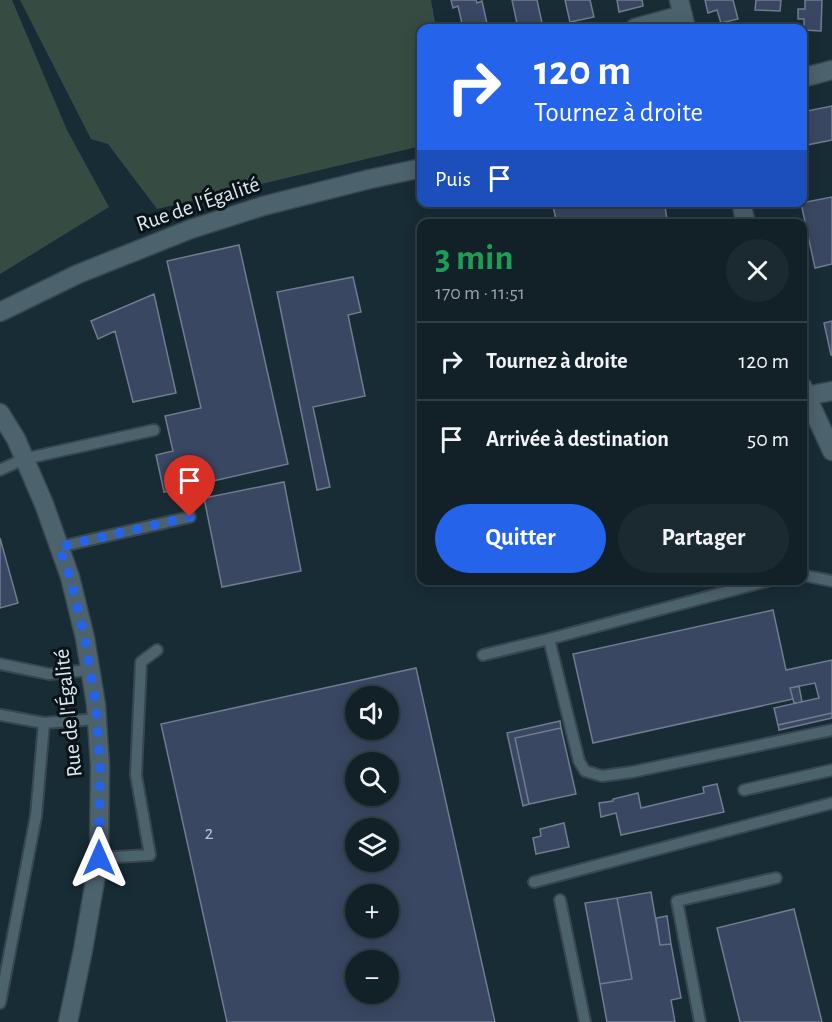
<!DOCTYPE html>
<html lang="fr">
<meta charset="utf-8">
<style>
body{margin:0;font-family:"Alegreya Sans",sans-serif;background:#1b2930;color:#f1f3f6;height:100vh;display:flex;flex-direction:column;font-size:22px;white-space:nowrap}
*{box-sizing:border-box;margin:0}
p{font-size:20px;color:#9ca3a8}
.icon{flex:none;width:33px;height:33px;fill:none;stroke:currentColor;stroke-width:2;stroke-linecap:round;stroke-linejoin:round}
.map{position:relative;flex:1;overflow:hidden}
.details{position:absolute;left:417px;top:219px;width:390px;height:366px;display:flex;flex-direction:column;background:#122128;border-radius:12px;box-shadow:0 3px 15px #0003,0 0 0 2px #313e45}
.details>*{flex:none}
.guide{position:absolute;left:417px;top:24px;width:390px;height:183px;border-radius:12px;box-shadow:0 3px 15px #0003,0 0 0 2px #313e45;background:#2563eb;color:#fff;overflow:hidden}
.fabs{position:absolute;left:345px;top:686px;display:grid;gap:12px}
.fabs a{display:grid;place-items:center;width:54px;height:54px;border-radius:50%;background:#122128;box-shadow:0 3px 15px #0003,0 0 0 2px #313e45;font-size:30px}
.pin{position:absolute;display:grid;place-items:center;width:51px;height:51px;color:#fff;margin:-62px -26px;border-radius:50% 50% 50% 0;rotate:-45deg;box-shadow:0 0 6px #0007}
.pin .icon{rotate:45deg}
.me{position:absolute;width:66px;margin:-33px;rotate:0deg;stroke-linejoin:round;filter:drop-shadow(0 0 4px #0008)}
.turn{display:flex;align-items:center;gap:21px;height:126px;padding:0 18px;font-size:27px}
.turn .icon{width:78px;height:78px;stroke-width:2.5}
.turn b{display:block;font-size:42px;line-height:51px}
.then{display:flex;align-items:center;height:57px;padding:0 18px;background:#0003;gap:12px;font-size:22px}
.round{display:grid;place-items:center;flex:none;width:63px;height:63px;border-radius:32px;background:#1b2930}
.head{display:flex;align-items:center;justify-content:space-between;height:102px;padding:0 18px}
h1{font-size:36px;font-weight:700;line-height:45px;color:#1e9e55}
.action{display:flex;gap:12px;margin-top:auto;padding:12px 18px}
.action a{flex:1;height:69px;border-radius:36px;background:#2563eb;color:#fff;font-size:24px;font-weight:700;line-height:69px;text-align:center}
.action a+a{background:#1b2930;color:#f1f3f6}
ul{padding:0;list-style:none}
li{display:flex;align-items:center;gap:18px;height:78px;padding:0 18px;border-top:2px solid #313e45}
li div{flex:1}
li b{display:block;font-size:22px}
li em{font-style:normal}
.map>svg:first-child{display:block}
.green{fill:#364c42}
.building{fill:#3a4762;stroke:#717b8e;stroke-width:1.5;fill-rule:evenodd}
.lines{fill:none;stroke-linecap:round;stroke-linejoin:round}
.service-casing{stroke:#374750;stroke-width:14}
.minor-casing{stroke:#374750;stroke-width:21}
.service{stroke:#4c626d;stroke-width:10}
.minor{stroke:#4c626d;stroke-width:18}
.route{stroke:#2563eb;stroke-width:10;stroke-dasharray:0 18}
.labels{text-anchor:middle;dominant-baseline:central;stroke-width:6;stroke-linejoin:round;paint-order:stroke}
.number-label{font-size:20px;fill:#b4c0cc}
.street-label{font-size:22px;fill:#dde9f0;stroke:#0b1318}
</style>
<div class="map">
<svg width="832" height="1022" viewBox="0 0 832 1022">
<rect width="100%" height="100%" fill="#182c36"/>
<!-- green -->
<path class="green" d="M0,0H12L67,130L109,207L0,274Z
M20,0H431L436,28H422L421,146L157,209L108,144L91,139Z"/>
<!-- building -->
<path class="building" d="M451,0H476L477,3L482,1L488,28H463L458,6L453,8Z
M512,0H537L542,23L518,28Z
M565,0H590L594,17L570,22Z
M617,0H642L643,6L619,12Z
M705,0H733L738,19L721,23L717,10L708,13Z
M756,0H781L780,11L755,10Z
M805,0H822L821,31L804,30V19H798V9H805Z
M832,106V140L802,146V112Z
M832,197V264L815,268L801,203Z
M552,202H664L668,224H557Z
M239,245L288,464L164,492L156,455L173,451L165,416L201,408L167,261Z
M353,277L361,312L348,315L365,396L313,407L330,487L317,490L277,292Z
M154,294L176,393L133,402L115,331L98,339L91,321Z
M832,321V355H831L824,323Z
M284,482L301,571L222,587L204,498Z
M0,538L18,603L0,608Z
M773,610L786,670L832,660V713L778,725L774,708L819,698L815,683L790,688L793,699L593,743L573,654Z
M416,668L495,1022H227L161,724ZM356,696H388V729H356ZM356,762H388V795H356ZM356,828H388V861H356ZM356,894H388V927H356ZM356,960H388V993H356Z
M799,686L802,702L794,703L790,688Z
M832,713V718L779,730L778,725Z
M560,721L561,728L515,738L529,804L523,806L507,733Z
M561,728L576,794L529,804L515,738Z
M717,784L724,812L621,835L616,813L601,817L599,803L613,801V799L638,793L641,808L704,793L703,787Z
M564,823L569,847L536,854L533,838L541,836L540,829Z
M651,892L660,945L671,944L681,998L671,1000L675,1022H607L600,984L632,979L617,898Z
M617,898L632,979L600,984L585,903Z
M794,909L822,1022H740L717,928Z
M667,916L671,944L660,945L656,918Z"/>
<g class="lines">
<!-- service casing -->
<g class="service-casing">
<path id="service" d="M802,418L815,415
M0,470L24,459L154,430
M59,547L190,517
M802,575L832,581
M771,580L549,639L579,761L585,771L602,776L632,772L832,730
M483,655L549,639
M0,664L49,674L90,670
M0,715L44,723L97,719
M744,790L832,770
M99,858L150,855L136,775L141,662L157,650
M534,882L832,803
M560,900L585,1022
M0,1003L36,816L44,723
M700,1022L677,901L776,878"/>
</g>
<!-- minor casing -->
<g class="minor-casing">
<path id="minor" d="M679,0L686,28
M635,28L683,15
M802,78L832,70
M741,202L746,224
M0,312L78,274L191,229L263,206L370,179L422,168
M802,386L832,451
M806,396L832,391
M0,413L16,439L44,504L70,577L85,638L96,705L100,766L99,858L83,950L68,1022"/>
</g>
<!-- service -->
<use href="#service" class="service"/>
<!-- minor -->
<use href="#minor" class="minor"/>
</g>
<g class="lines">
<!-- route -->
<path class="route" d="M99,858L100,766L96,705L85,638L70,577L59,547L190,517"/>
</g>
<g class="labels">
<!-- number labels -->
<g class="number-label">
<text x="209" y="833">2</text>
</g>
<!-- street labels -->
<g class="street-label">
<text transform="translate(198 204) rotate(-19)">Rue de l'Égalité</text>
<text transform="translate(68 713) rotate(-96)">Rue de l'Égalité</text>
</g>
</g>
</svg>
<div class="fabs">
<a><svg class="icon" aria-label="sound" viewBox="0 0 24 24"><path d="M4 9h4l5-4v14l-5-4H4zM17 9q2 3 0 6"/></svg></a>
<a><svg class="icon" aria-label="search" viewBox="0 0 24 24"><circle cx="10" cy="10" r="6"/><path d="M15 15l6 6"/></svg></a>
<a><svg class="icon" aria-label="layers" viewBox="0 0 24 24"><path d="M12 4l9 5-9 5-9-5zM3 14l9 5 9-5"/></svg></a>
<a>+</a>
<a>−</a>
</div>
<div class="pin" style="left:190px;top:517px;background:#d93025"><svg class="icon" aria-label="arrive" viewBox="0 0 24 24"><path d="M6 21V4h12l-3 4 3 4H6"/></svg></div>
<svg class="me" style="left:99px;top:858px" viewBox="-20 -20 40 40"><path d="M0-17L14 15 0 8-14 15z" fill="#2563eb" stroke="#fff" stroke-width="4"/></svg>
<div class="guide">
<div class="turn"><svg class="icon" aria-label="right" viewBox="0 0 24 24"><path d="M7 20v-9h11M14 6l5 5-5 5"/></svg><div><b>120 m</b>Tournez à droite</div></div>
<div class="then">Puis<svg class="icon" aria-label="arrive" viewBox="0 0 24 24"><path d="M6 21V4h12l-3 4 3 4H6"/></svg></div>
</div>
<section class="details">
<div class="head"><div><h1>3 min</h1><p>170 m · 11:51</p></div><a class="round"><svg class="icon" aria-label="close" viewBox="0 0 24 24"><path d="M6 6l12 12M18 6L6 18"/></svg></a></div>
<ul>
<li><svg class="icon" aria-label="right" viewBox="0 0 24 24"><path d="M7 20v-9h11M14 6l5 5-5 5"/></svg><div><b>Tournez à droite</b></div><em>120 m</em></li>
<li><svg class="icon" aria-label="arrive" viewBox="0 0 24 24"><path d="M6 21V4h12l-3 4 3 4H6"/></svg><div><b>Arrivée à destination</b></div><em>50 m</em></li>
</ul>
<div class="action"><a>Quitter</a><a>Partager</a></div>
</section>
</div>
